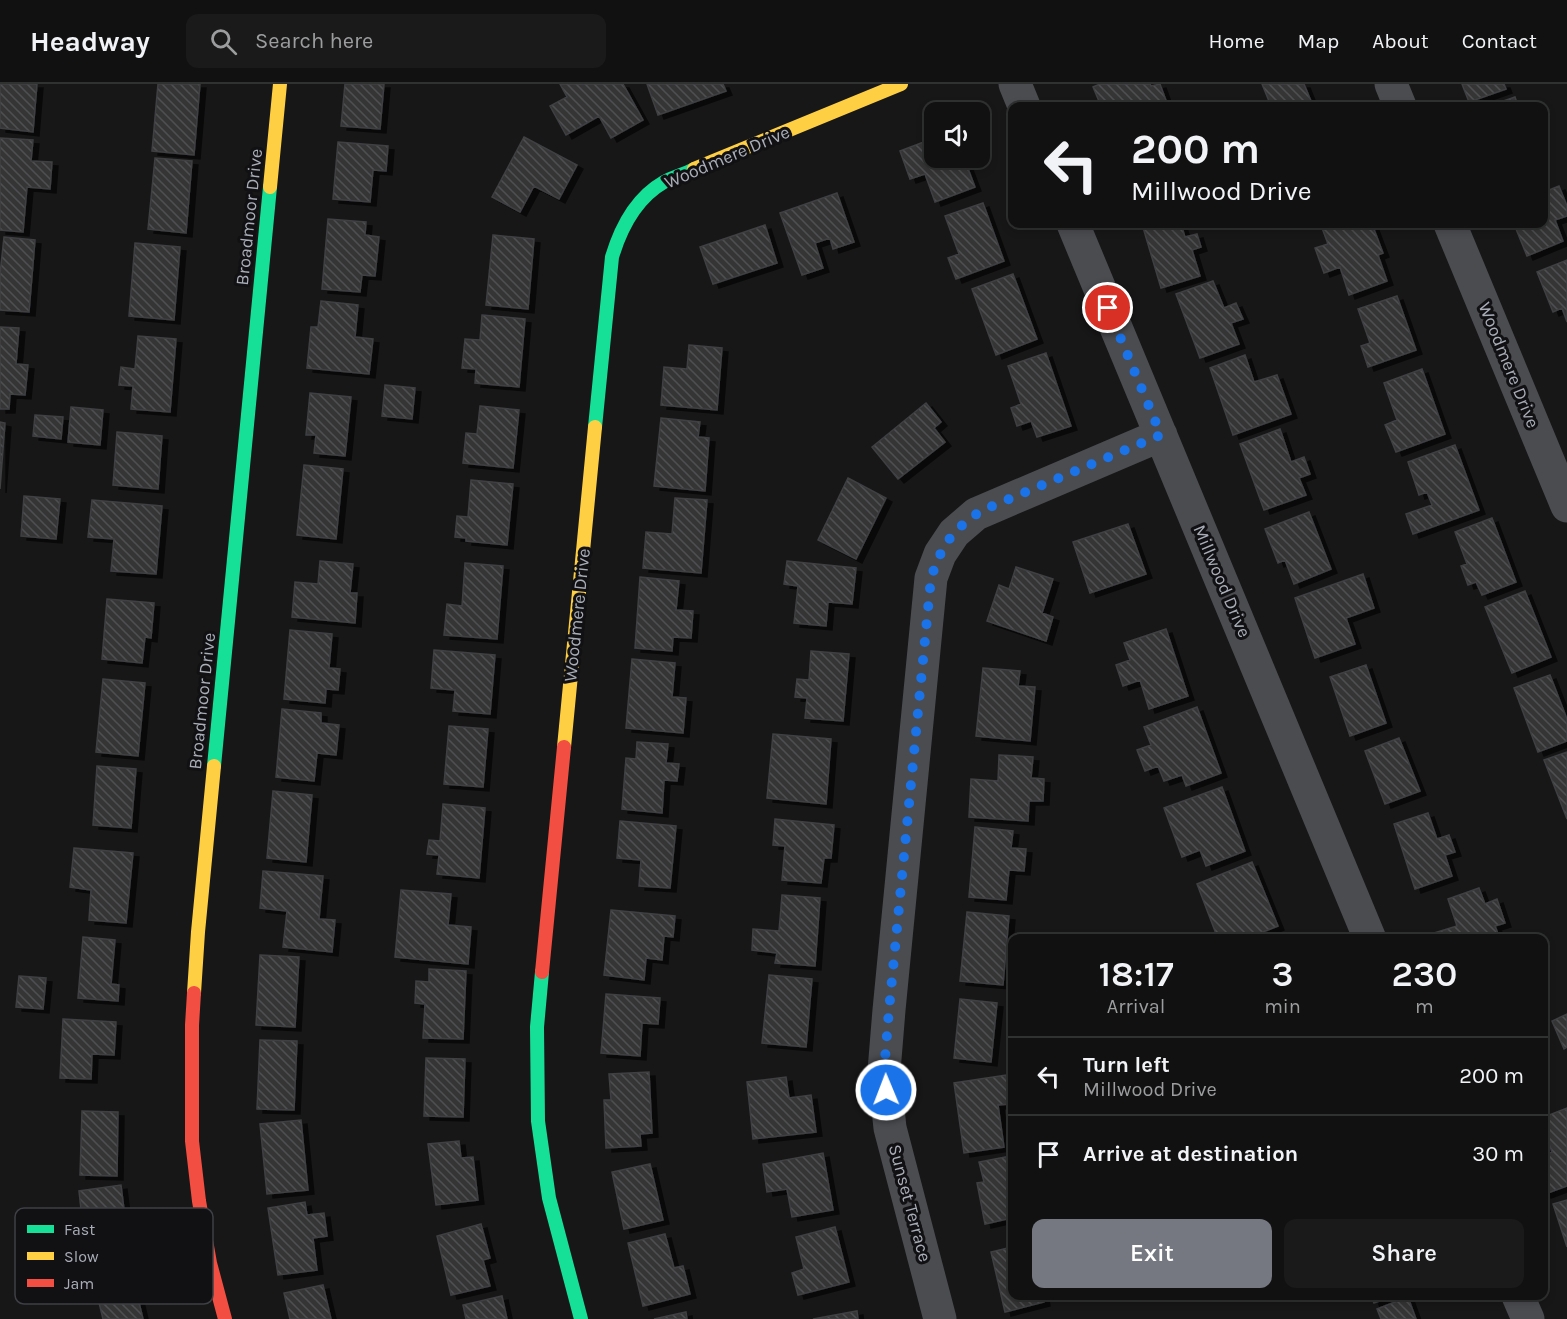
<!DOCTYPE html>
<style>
body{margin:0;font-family:Karla,sans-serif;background:#1a1a1a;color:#f1f3f6;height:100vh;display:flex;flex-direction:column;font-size:22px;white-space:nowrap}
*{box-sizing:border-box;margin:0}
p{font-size:20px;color:#9c9d9f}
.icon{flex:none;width:33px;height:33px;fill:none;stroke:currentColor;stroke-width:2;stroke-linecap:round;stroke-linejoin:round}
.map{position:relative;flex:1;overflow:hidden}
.sheet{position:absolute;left:1008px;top:850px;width:540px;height:366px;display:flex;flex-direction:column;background:#111;border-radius:12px;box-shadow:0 3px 9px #0003,0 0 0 2px #303131}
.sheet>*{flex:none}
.hud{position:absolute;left:1008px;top:18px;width:540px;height:126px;border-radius:12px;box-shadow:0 3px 9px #0003,0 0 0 2px #303131;background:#111;color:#f1f3f6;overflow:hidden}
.tools{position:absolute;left:924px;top:18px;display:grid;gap:12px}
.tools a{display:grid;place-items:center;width:66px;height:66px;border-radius:12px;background:#111;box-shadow:0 3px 9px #0003,0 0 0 2px #303131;font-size:30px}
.pin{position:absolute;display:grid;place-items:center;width:51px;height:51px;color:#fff;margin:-26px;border:3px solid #fff;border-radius:50%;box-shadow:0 2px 6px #0007}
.me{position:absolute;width:66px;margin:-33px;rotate:359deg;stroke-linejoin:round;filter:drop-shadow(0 0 4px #0008)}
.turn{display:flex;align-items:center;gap:21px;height:126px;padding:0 24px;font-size:27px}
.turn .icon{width:78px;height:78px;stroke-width:2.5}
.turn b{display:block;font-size:42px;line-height:51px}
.eta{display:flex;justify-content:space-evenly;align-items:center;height:102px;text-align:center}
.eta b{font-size:36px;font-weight:600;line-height:42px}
.button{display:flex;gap:12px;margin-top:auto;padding:12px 24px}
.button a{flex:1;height:69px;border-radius:12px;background:#757880;color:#fff;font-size:24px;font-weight:600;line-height:69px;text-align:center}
.button a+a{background:#1a1a1a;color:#f1f3f6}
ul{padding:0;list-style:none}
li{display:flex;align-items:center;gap:18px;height:78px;padding:0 24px;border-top:2px solid #303131}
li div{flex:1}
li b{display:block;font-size:22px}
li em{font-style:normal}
header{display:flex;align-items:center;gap:36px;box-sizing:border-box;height:84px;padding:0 30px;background:#111;border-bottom:2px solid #303131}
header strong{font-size:28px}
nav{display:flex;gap:33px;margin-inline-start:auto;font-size:21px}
.search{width:420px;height:54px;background:#1a1a1a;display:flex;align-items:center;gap:15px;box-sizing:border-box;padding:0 21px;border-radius:12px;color:#9c9d9f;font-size:22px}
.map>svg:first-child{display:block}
.building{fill:url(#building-back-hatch);stroke:#3f4043;stroke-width:1.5;filter:url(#shadow)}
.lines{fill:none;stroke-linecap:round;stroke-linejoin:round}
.street{stroke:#4b4c50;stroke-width:33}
.fast{stroke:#16e098;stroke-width:14}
.slow{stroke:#ffcf43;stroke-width:14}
.jam{stroke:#f24e42;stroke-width:14}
.route{stroke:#1a73e8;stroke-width:10;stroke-dasharray:0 18}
.labels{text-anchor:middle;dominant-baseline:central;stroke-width:6;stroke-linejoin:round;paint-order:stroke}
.street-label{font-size:18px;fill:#a8adb8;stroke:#111113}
.key{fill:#111113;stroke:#3e4045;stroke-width:1.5}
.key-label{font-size:16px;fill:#a8adb8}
</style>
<header>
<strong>Headway</strong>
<div class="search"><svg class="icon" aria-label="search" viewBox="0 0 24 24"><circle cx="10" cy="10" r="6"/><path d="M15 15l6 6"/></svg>Search here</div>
<nav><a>Home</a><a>Map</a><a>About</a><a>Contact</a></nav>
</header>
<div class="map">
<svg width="1567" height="1235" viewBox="0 0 1567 1235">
<defs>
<pattern id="building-back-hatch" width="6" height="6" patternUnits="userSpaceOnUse" patternTransform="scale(1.5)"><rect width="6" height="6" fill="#353536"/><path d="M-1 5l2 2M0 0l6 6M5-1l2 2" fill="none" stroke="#4f5051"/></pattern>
<filter id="shadow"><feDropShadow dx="6" dy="4" stdDeviation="0" flood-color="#0009"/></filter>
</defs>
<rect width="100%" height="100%" fill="#171717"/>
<!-- building -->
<path class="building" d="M0,0H37L33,48L0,44Z
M158,0H200L194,71L152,67Z
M345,0H384L380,45L341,42Z
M560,0H623L643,36L611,54L599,32L566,51L550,22L567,13Z
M647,0H723L726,7L658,31Z
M1100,0H1150L1151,2L1160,0L1168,22H1101L1093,3Z
M1262,0H1304L1313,22H1271Z
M1462,0H1504L1506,5L1469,18Z
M1515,13L1518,22H1489Z
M524,53L577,81L559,115L534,102L520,128L492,113Z
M0,54L33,56L31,77L52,78L50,105L27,103L23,148L0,146Z
M934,54V74H964L975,103L935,118L925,90L910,95L900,67Z
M338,58L388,62L386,87L373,86L370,118L333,115Z
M155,74L192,77L186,149L148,145Z
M1559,102L1567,122V132L1555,136L1563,157L1527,172L1514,140H1544V108Z
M837,109L854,158L833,165L830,154L815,159L823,184L802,191L780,129Z
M983,119L1004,177L956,195L948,174L959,170L945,132Z
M328,135L366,138L365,151L379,153L375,192L362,191L360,208L322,205Z
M1142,140H1181L1185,153L1197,150L1201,163L1192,166L1200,192L1161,204Z
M1334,140H1372L1383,169L1378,171L1387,197L1349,211L1340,183L1324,189L1315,164L1328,160L1322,144Z
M765,141L777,179L713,200L700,163Z
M493,151L534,155L528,225L486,221Z
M4,153L35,156L29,228L0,226V190Z
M135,159L180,163L174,236L129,232Z
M1567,176V238L1562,224L1553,228L1537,188Z
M1013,190L1037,255L996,271L972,205Z
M1213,197L1224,224L1236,219L1243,235L1231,239L1239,260L1200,274L1176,210Z
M1397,212L1416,266L1368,283L1361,262L1370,259L1358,225Z
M321,217L358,221L355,253L373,255L369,290L307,284L311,243H318Z
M482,231L525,235L519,303L475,299L476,285L462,284L465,255L480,256Z
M0,243L19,244L16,280L28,281L25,311L10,310L9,325H0Z
M138,252L176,255L170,328L131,325L133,302L119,301L121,283L135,285Z
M689,261L722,264L717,326L661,321L664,283L687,285Z
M1046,269L1071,342L1037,353L1031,337L1017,342L1011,324L1021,320L1008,282Z
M1245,271L1254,298L1277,291L1291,330L1233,351L1210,284Z
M1422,285L1445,350L1396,368L1385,341L1397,336L1384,299Z
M385,301L415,304L412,335L382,332Z
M310,309L351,313L345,372L314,369L316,351H306Z
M926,319L941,338L934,344L945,358L898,395L872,363Z
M480,322L519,326L513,384L463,379L466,349L477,350Z
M71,323L103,326L100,361L68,358Z
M35,331L63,333L61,355L33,352Z
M661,334L700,338L698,353L709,354L705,407L654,402Z
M0,338L5,339L0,405Z
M1280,345L1291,378L1304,373L1310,390L1299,394L1306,411L1264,426L1240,360Z
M117,348L162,352L158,405L113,401Z
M1455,361L1479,426L1413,450L1406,430L1432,421L1427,408L1419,411L1408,378Z
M304,381L343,385L336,455L297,451Z
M848,394L886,414L856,475L818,456Z
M471,396L513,400L507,461L466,457V454L455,453L457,432L468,433Z
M24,412L60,415L56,455L21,452Z
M675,414L707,416L701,489L643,484L646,448L672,450Z
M92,416L162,422L156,490L111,487L114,455L88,453Z
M1309,428L1331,485L1294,500L1285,476L1278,479L1265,445Z
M1492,434L1516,498L1482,511L1476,498L1468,501L1461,482L1467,480L1455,448Z
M1128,440L1146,490L1090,509L1073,458Z
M320,477L353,480L350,509H357L355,539L292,533L295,498L318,500Z
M787,477L856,484L852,520L828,518L826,542L794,539L798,502L784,500Z
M465,479L503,482L497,555L444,551L447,520L462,522Z
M1016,483L1053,495L1042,529L1053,533L1046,557L987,537L999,501L1009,505Z
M1363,490L1374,524L1346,534L1355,560L1315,574L1295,514Z
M640,493L679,497L676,526L693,527L691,554L673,553L672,567L635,564Z
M1525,507L1551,573L1512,589L1485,523Z
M107,515L154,519L151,554L145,553L142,579L102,575Z
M1166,545L1188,612L1149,625L1140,596L1123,602L1116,581L1130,576L1124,559Z
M290,546L332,550L329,584L340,585L338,606L326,605L325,619L284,615Z
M434,566L495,571L490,630L453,627L455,606L431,604Z
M811,567L849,570L843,637L805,634L807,614L795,613L797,595L809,596Z
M632,575L675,579L672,613L686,614L683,649L626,644Z
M1366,581L1386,639L1350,652L1330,593Z
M983,584L1020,587L1018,602L1035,603L1030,657L976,652Z
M1550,591L1567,635V657L1538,668L1514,604Z
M103,595L145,599L138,672L96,668Z
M1197,623L1221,689L1186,702L1182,691L1164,697L1158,682L1145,687L1137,666L1151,661L1144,643Z
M282,625L321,629V639L339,641L336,671L317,669L314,697L276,693Z
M449,642L488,645L483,703L444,700Z
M773,650L831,655L826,720L767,714Z
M1399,654L1420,707L1385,720L1365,667Z
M637,658L668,660L666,679L679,680L677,697L664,696L662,729L622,725L626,674L636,675Z
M1567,668V735L1544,676Z
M999,671L1033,673L1031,694L1044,695L1043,717H1029L1028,737L969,733L971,695L998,697Z
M97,682L136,685L131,744L93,741Z
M1222,703L1245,767L1206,782L1200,766L1182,773L1164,724Z
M273,707L312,711L306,778L267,774Z
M443,720L485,724L479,794L437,790L439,771L427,770L429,756L440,757Z
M1428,729L1437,755L1449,751L1455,768L1445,771L1452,792L1415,805L1394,740Z
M775,735L834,741L831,774H824L821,799L782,796L785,762L773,761Z
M620,737L676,742L670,804L639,802L641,776L617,774Z
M975,743L1013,747L1011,764L1026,765L1024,787L1009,786L1006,816L969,813Z
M74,764L133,769L126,839L89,836L91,806L70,803Z
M1252,778L1278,842L1245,855H1218L1197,800Z
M263,787L323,792L319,835L335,836L332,868L283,863L287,827L260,824Z
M1479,804L1485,820L1497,815L1505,839L1495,842L1500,855H1436L1434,849L1457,842L1448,815Z
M401,806L451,810L448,841L471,843L468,880L395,873Z
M782,811L820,814L815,882L775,879L777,869L752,866L753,845L779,847Z
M611,826L675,832L673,853L664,852L662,876L646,874L644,896L604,891Z
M967,828L1009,832L1003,901L960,897Z
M83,853L115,856L111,900L119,901L118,917L78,914Z
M260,871L299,873L295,943L256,941Z
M429,885L466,887L463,955L423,954L425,920L415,919L416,897L429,898Z
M769,891L812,895L806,963L762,959Z
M19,892L46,894L43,925L16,923Z
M606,910L660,914L658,940L642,939L640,972L601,969Z
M960,915L997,919L991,978L954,974Z
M1567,930V963L1564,965L1552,937Z
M63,935L116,938L114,971L92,970L91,995L60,994Z
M260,956L297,957L294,1026L257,1025Z
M426,974L465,975L463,1033L424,1032Z
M649,988L652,1049L640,1050L641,1062L606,1064L604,1016H611L609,990Z
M1006,991L1010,1020L998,1021L1004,1063L964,1069L954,999Z
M786,993L789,1014L811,1011L816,1048L753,1055L747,998Z
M1567,1024V1102L1545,1110L1544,1107V1071L1552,1068L1544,1045V1033Z
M82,1027L118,1028L117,1092L80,1091Z
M301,1036L308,1106L267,1110L260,1040Z
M459,1057L461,1074L473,1073L478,1116L436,1121L428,1060Z
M823,1069L833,1126L792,1133L787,1105L767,1108L763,1080Z
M1011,1072L1012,1081V1134L985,1140L977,1099L984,1098L979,1078Z
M650,1080L663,1136L624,1145L612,1088Z
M121,1101L130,1174L69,1182L65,1147L83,1144L79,1107Z
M1567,1116V1163L1553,1120Z
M305,1118L307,1131L324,1129L327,1152L313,1154L317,1186L278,1191L268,1124Z
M481,1140L490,1174L483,1176L490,1202L451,1211L437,1152Z
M835,1143L849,1198L798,1211L792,1189L804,1185L796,1153Z
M665,1150L674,1184L683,1182L690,1210L643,1222L628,1159Z
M1012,1163V1212H1043L1044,1218L1005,1228L991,1168Z
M132,1189L143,1235H103L94,1198Z
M323,1201L331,1235H290L284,1209Z
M502,1212L507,1235H466L463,1221Z
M1371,1212H1393L1374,1219Z
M1408,1213L1416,1235H1381L1377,1225Z
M857,1227L858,1235H813Z
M686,1228L687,1235H654Z"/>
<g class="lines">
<!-- street -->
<path class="street" d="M1015,0L1024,22
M1391,0L1400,22
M1073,140L1370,855
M1450,140L1567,422
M1518,1212L1528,1235
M940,1235L890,1044L884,987L889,926L931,494L940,470L954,449L976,430L1161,351"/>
<!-- fast -->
<path class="fast" d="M595,343L612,173C621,143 636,114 664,98C673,93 685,90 694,85
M214,682L270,103
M542,888L537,943L538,1037L549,1114L581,1235"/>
<!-- slow -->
<path class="slow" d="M694,85L901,0
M270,103L280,0
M564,663L595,343
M194,909L198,848L214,682"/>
<!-- jam -->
<path class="jam" d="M542,888L564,663
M194,909L192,941V1057L199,1117L210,1179L225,1235"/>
</g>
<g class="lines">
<!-- route -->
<path class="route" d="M886,1006L884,987L889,926L931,494C934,486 936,478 940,471C948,452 966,436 983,426L1161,351L1108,224"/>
</g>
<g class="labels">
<!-- street labels -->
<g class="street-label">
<text transform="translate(727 73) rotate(-23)">Woodmere Drive</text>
<text transform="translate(249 133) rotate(-84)">Broadmoor Drive</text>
<text transform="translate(1509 281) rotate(68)">Woodmere Drive</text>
<text transform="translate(1222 497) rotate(67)">Millwood Drive</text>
<text transform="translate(577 531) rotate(-84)">Woodmere Drive</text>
<text transform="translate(202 617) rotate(-84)">Broadmoor Drive</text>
<text transform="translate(910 1119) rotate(75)">Sunset Terrace</text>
</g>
</g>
<!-- legend -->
<rect x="15" y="1124" width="198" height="96" rx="9" class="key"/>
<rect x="27" y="1141" width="27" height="8" fill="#16e098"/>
<rect x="27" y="1168" width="27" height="8" fill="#ffcf43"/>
<rect x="27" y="1195" width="27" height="8" fill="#f24e42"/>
<g class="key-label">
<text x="64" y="1151">Fast</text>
<text x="64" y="1178">Slow</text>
<text x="64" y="1205">Jam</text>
</g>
</svg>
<div class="tools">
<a><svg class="icon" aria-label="sound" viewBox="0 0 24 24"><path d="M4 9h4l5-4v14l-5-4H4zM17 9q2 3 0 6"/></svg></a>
</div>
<div class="pin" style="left:1108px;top:224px;background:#d93025"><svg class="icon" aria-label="arrive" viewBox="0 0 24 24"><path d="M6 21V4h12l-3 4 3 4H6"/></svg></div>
<svg class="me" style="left:886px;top:1006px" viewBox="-20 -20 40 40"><circle r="17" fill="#1a73e8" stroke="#fff" stroke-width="3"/><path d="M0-11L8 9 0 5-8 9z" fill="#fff"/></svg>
<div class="hud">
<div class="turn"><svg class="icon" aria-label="left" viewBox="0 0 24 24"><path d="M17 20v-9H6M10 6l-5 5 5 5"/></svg><div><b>200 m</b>Millwood Drive</div></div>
</div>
<section class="sheet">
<div class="eta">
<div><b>18:17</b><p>Arrival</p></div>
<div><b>3</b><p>min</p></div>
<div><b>230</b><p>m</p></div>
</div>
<ul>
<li><svg class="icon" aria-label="left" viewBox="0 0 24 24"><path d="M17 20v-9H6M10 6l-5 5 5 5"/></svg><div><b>Turn left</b><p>Millwood Drive</p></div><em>200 m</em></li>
<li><svg class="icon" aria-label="arrive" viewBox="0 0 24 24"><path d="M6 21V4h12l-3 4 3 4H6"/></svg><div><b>Arrive at destination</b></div><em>30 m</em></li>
</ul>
<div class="button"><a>Exit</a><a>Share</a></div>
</section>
</div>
